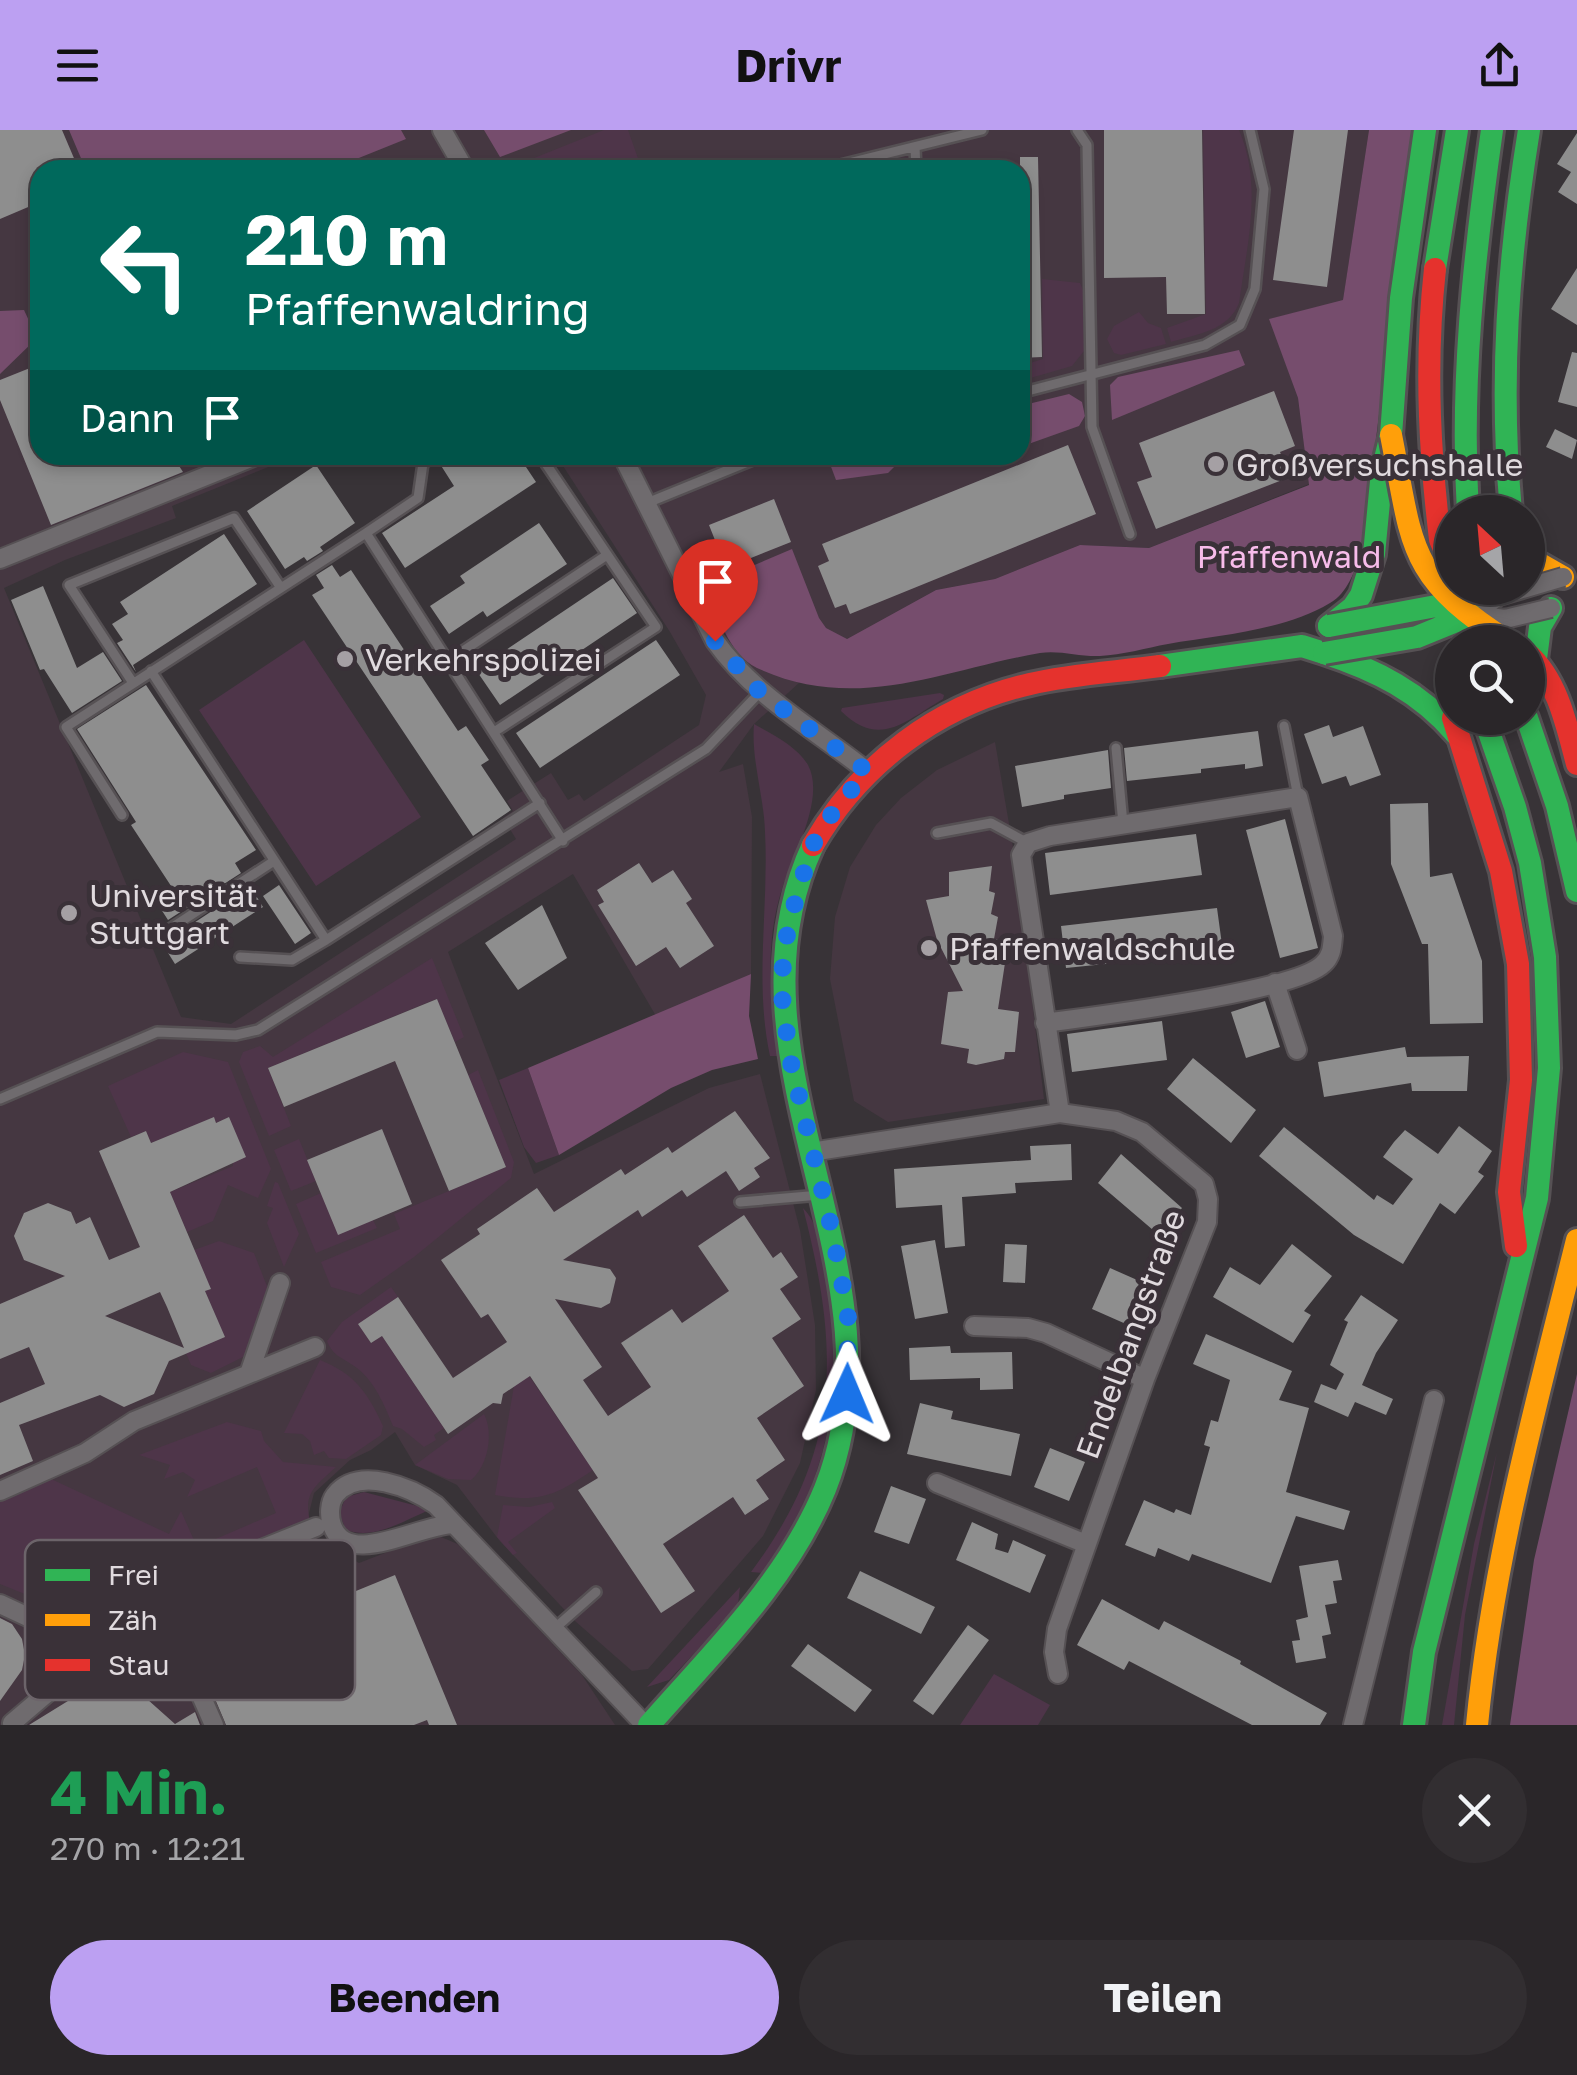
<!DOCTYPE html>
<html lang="de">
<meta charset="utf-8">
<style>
body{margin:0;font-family:"Golos Text",sans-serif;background:#322e31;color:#f1f3f6;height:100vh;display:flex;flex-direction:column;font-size:38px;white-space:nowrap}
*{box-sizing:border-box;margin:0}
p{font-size:32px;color:#a5a5a8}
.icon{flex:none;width:55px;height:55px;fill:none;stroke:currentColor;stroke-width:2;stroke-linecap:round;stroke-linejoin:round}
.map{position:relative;height:1595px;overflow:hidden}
.side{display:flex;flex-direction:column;background:#2a2629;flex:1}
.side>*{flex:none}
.guide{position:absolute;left:30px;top:30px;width:1000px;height:305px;border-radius:30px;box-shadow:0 5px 15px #0003,0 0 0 2px #464346;background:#00695c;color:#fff;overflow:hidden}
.needle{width:65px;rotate:334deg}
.controls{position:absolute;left:1435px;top:365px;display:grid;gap:20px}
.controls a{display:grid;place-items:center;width:110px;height:110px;border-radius:50%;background:#2a2629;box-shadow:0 5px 15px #0003,0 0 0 2px #464346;font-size:50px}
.pin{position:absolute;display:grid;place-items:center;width:85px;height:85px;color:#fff;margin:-102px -42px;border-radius:50% 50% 50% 0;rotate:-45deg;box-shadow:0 0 10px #0007}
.pin .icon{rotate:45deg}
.me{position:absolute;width:110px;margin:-55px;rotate:1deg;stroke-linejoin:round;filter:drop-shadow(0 0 8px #0008)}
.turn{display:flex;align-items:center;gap:35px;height:210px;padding:0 50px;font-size:45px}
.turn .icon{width:130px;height:130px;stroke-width:2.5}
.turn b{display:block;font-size:70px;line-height:85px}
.then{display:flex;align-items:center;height:95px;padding:0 50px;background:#0003;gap:20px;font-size:38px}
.round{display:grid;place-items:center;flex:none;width:105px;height:105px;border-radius:52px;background:#322e31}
.headline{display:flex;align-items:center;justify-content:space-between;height:170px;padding:0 50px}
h1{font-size:60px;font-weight:700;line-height:75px;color:#1e9e55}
.action{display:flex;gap:20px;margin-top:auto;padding:20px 50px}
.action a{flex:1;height:115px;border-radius:60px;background:#bca0f2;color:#111;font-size:40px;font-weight:700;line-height:115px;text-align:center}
.action a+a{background:#322e31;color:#f1f3f6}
header{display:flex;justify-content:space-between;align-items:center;height:130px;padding:0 50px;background:#bca0f2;color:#111;font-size:45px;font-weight:700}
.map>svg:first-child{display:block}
.built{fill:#453741;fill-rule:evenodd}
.green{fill:#4e3549}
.forest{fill:#764d6d}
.building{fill:#8e8e8e;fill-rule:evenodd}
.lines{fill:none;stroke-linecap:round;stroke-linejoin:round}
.lane-casing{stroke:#565154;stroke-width:14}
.street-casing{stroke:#565154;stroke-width:22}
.fast-casing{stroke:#565154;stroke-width:28}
.slow-casing{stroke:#565154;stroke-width:28}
.jam-casing{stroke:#565154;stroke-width:28}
.lane{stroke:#6f6b6e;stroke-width:9}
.street{stroke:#6f6b6e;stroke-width:18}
.fast{stroke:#30b455;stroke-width:22}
.slow{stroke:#ff9f0a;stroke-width:22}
.jam{stroke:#e5322d;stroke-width:22}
.street-bridge-casing{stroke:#565154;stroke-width:22;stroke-linecap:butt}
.fast-bridge-casing{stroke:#565154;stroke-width:28;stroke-linecap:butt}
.slow-bridge-casing{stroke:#565154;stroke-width:28;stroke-linecap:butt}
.street-bridge{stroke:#6f6b6e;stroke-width:18}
.fast-bridge{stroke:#30b455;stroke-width:22}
.slow-bridge{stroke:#ff9f0a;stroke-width:22}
.route{stroke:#1a73e8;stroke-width:18;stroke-dasharray:0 32.4}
.poi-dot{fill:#a5a0a4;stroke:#3a3138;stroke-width:4}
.labels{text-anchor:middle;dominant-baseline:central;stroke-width:10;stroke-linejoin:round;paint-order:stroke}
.poi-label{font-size:32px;fill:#e0dade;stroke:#3a3138;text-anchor:start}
.park-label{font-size:32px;fill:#f7bcea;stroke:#3a3138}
.street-label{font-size:32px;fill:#e0dade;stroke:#3a3138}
.key{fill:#3a3138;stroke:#6c646a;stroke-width:2.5}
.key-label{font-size:28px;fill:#e0dade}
</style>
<header><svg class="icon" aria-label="menu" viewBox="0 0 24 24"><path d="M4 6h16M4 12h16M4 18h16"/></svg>Drivr<svg class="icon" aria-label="share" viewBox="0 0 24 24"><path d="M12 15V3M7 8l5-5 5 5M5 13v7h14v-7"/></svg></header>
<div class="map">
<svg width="1577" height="1595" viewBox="0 0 1577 1595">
<rect width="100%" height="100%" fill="#383337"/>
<!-- built -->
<path class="built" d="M0,0H1369L1343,171L1270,189L1298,268L1309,354L1149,418L1080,415L995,449L936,460L847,509L754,594L719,642L743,634L752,687L751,844L656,886L573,744L448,822L534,1044L709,958L760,944L800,1100L815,1195L816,1260L800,1333L763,1406L648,1539L632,1541L575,1491L499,1410L457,1355L415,1335L395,1302L371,1320L350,1330L314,1363L308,1387L310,1404L359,1433L434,1404L460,1415L582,1545L615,1595H0ZM40,40H1020V325H556L670,502L706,565L699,595L584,671L579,664L568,670L551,643L507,671L513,681L503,688L516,709L231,894L181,887L4,458L65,430L176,388L172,376L298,325H40Z
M995,612L1014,723L1044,969L888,992L854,971L830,849L835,787L850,737L876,695L901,668L937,640Z"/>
<!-- green -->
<path class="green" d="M604,0H628L640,34L625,40L507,39Z
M1203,0H1239C1263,56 1247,115 1239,173C1228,201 1197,204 1171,212L1167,198L1206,184Z
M1042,149L1080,153L1083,160L1084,221L1072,236L1020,251V236L1043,229Z
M1139,182L1148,193L1161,198L1166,214L1121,225L1114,223L1107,209L1114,196Z
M304,510L421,687L316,756L199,580Z
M940,563L944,565L943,569C905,591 880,619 841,581L842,578Z
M754,594C772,604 798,617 808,635C826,669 792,726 782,759C764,815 771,869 778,926H770C754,852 769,777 765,702C764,666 751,630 754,594Z
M432,828L464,907L455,912L436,869L268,938L291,996L269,1006L239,932L243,922L260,916L273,927Z
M183,922L228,932L271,1039L258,1068L228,1055L213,1091L187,1102L170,1062L233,1036L229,987L216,993L214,988L151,1013L146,1001L131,1007L108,956Z
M528,938L559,1025L536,1033L524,1017L499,950Z
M478,940L514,1032L511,1048L414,1127L360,1165L331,1157L321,1132L400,1099L394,1084L506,1037L468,945Z
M299,1009L316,1051L291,1061L274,1020Z
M275,1052L278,1053L299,1104L284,1137L267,1093L273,1078L267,1076Z
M321,1063L338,1104L373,1090L377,1098L316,1123L296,1074Z
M803,1078C818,1093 820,1115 824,1135C844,1216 837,1300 803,1377C792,1400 776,1422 763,1443L751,1442C842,1320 840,1221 803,1078Z
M219,1111L254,1123L270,1164L247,1225L211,1243L191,1235L186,1223L224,1206L205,1161L210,1159L194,1120Z
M391,1157L398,1167L359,1195L371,1213L382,1206L444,1298L434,1305L436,1310L424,1317L402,1299L393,1296C385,1276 375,1252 357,1238C344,1228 333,1227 327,1211L342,1192Z
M320,1230C355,1244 368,1263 383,1296L381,1305L346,1329L329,1328L324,1321L314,1325L310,1311L302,1304L284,1303Z
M529,1246L593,1340C556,1365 541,1373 495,1365L514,1256Z
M484,1284C494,1303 488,1336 471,1350L448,1349L415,1335Z
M227,1292L261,1301L264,1311L283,1332L336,1337C314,1357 302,1364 311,1395L84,1488L0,1454V1369L49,1348L169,1404L181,1381L197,1417L276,1383L257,1337L187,1367L195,1350L183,1342L164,1349L170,1335L139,1325Z
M1497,1322L1465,1485L1454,1595H1442L1474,1414Z
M364,1362L425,1378L427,1381C401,1392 374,1410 346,1400L339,1383L346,1367Z
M552,1372L555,1378L508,1412L517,1423L513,1425L497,1407L503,1375L529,1377Z
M740,1457L738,1475L706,1511L669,1550L647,1557Z
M994,1544L1050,1575L1038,1595H960Z"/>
<!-- forest -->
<path class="forest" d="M69,0H401L406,9L329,40H86Z
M484,0H571L500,27Z
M1369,0H1414L1362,423C1354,441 1348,463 1330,473C1283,501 1220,505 1168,514C1146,518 1122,525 1100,526C1080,527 1060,520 1040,523C941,540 856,584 757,538C728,524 718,484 705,456L792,419L819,488L826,498L847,509L936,460L995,449L1080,415L1149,418L1309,355L1298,268L1269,189L1343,170Z
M24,180L37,208L0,244V181Z
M1239,220L1245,235L1112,290L1110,255L1118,247Z
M1069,264L1082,272L1085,286L1079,296L1020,317V276Z
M899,325V332L888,343L836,350L827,326Z
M751,844L749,886L758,929L712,940L671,958L559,1025L528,938Z
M1577,1244V1595H1510L1534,1430Z"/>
<!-- building -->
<path class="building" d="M0,0H62L79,40H40V72L0,89Z
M1104,0H1202L1205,184H1167L1166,147L1104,148Z
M1294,0H1348L1327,157L1273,150Z
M1577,3V74L1558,62L1571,42L1557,34Z
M1020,27H1038L1042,227L1020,228Z
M1577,138V195L1551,179Z
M1572,222L1577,223V277L1558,272Z
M40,234V325H172L183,342L51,395L0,270V250Z
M1274,261L1295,316L1280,322L1290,347L1156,399L1137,352L1152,347L1139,313Z
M1555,299L1577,310L1572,329L1546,317Z
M1068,315L1096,384L850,484L846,474L835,478L818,436L829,431L822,414Z
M454,325H518L536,352L405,438L382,403L454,356L440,334Z
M316,335L355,393L320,417L323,421L307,431L304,427L285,439L247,381Z
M774,369L791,412L726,438L709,395Z
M539,393L567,434L487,487L483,481L449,504L430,476L465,453L460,446Z
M224,404L257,454L133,535L136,542L117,513L123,510L112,494L128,484L120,472Z
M332,435L340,447L351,440L458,601L466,596L489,630L481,635L511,680L473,706L312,465L324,458L316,445Z
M613,448L637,483L500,575L476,540Z
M43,456L77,538L103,522L122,551L72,583L44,539L40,540L11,470Z
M656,510L680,545L540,638L516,603Z
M146,555L256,720L235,733L241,743L168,790L157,773L175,762L131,695L136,692L77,599Z
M1329,595L1333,607L1363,596L1381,645L1350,656L1346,646L1322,654L1304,604Z
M1258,601L1263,636L1245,639V634L1201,639V643L1127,651L1124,618Z
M1108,620L1111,658L1064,665V669L1022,677L1015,636Z
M1428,673L1430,747L1452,743L1482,831L1483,893L1430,894L1428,814H1422L1391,734L1390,674Z
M1285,689L1318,818L1280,828L1246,700Z
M1196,704L1202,745L1050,765L1045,723Z
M639,733L652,753L673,740L692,769L686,773L714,816L680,838L666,817L636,836L598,775L604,772L597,760Z
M992,736L989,761L995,763L991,784L998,787L994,809L1001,810L998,832L1005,833L998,879L1019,882L1015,922H1005L1004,929L976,935L967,933L969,919L941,914L948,862L963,861L937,810L926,770L949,766V742Z
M279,755L311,803L295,814L263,766Z
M250,756L263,777L175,834L165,818L180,808L177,804Z
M542,775L567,828L518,860L485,813Z
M1217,778L1223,822L1066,838L1061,796Z
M437,869L506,1037L449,1061L395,931L284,977L268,938Z
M1265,871L1280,917L1246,928L1231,882Z
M1162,891L1167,930L1072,942L1067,904Z
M1405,917L1407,927L1469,926L1467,961H1412L1411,953L1324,967L1318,932Z
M1193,928L1256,980L1231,1013L1167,959Z
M735,981L770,1028L754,1038L760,1047L739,1061L726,1041L687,1067L682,1060L642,1087L638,1080L563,1130L610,1139L616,1148L610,1173L601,1178L555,1169L602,1237L583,1250L608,1286L651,1257L621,1213L672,1179L682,1193L729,1161L698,1116L744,1085L773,1128L781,1122L798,1147L780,1159L801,1189L772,1208L804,1256L757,1288L785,1330L756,1350L769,1369L745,1385L733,1367L663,1414L695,1461L661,1483L578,1360L598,1348L530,1246L503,1264L501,1274L493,1273L448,1304L382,1206L371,1213L358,1194L398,1167L453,1248L507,1212L488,1184L481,1188L441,1130L480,1104L477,1099L537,1058L554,1082L621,1039L625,1045L668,1017L672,1023Z
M214,987L216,993L229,987L246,1027L170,1062L211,1159L205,1161L225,1207L169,1231L154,1264L124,1277L100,1265L19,1295L33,1331L0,1345V1273L45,1254L29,1217L0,1229V1174L65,1146L24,1130L14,1106L24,1083L48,1073L71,1082L76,1094L90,1087L109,1130L140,1117L99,1021L146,1001L151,1013ZM160,1162L167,1177L184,1218L105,1186Z
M1459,996L1492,1021L1478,1042L1484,1046L1455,1084L1440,1073L1403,1134L1354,1105L1259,1026L1284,997L1374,1070L1377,1065L1393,1075L1413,1049L1383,1027L1394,1012L1405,1000L1438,1024Z
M382,999L412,1074L338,1105L307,1030Z
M1071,1014L1072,1050L1015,1053L1016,1063L962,1067L965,1116L945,1118L942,1075L896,1078L894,1039L1031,1030L1030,1016Z
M1121,1024L1182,1078L1160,1106L1098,1053Z
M935,1110L948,1183L915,1189L901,1116Z
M1005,1114L1027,1115L1025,1153L1003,1152Z
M1292,1114L1332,1146L1304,1181L1311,1185L1293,1213L1213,1167L1230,1137L1260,1155Z
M1110,1138L1153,1157L1135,1198L1092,1179Z
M1361,1165L1398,1190L1376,1223L1362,1255L1393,1269L1386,1285L1355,1272L1348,1287L1314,1272L1321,1254L1336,1260L1344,1244L1330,1235L1348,1192L1344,1190Z
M1206,1204L1292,1241L1279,1270L1309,1278L1286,1362L1350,1381L1344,1400L1296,1386L1271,1453L1192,1424L1189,1431L1158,1418L1155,1427L1125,1415L1144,1370L1174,1383L1176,1379L1191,1385L1210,1317L1204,1315L1211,1290L1218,1292L1230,1250L1193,1234Z
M950,1216L951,1223L1012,1222L1013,1259L980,1260V1248L910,1250L909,1218Z
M920,1273L953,1281L951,1289L1020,1304L1011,1346L907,1324Z
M1050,1318L1085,1332L1069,1371L1034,1357Z
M891,1356L926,1369L909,1414L874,1402Z
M972,1392L998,1404L995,1419L1008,1423L1013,1410L1046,1425L1030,1463L956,1430Z
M1338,1430L1342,1450L1333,1451L1337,1473L1325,1475L1331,1504L1322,1506L1326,1528L1296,1533L1292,1511L1300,1510L1296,1490L1308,1487L1299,1436Z
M860,1441L935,1477L921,1504L847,1468Z
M395,1445L457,1595H429L427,1590L414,1595H226L197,1526Z
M1102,1469L1159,1500L1164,1491L1241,1531L1240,1534L1327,1583L1320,1595H1252L1129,1531L1124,1540L1077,1515Z
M0,1488L12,1494L22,1509L25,1525L22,1540L0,1571Z
M968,1495L989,1510L933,1585L913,1571Z
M808,1514L872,1560L855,1582L791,1536Z
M110,1536L175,1594L195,1582L200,1595H29L89,1558Z"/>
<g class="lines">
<!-- lane casing -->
<g class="lane-casing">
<path id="lane" d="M1077,0L1087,15L1092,297L1130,404
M915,17L916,40
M820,40L982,0
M1020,263L1205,215L1240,195L1255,159L1264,59L1250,0
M647,373L765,325
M366,403L418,368L423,333L438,325
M448,531L607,425
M151,541L326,810L540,673
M133,553L69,455L234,388L281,458
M1284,596L1298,667
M494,602L656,497L540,325
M1116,618L1123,694
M122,685L66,597L366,403L563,711
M937,703L991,693L1028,713
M165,802L274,731
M240,827L292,830L326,810
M0,969L157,902L236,905L258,900L706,619L760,562
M740,1072L820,1065
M554,1499L596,1462"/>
</g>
<!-- street casing -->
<g class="street-casing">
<path id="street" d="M442,0L465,40
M622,325L715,511C755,567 816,600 868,642
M0,429L258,325
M1275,853L1297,920
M1045,893C1094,886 1295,862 1323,834C1332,826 1332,817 1333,806L1298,667L1050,706L1028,713L1021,725L1060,983
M811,1022L1060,983L1116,991L1142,1002L1204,1054L1208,1069L1207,1092L1145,1249L1057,1499L1054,1522L1058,1544
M974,1196L1028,1198L1046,1203L1145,1249
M250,1241L280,1153
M937,1353L1086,1414
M0,1361L85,1323L134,1291L315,1217
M453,1394C418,1395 347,1439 332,1395C329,1386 329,1373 335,1365C359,1335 412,1358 436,1375L645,1595
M156,1463L214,1595
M0,1474L58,1501L316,1397
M12,1593L73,1541L93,1489
M1353,1595L1434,1270"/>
</g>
<!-- fast casing -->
<g class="fast-casing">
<path id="fast" d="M1435,139L1457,0
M1468,382C1460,253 1474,127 1492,0
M1511,382C1499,251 1508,130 1529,0
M1329,496L1353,477L1361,465L1374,424L1382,341L1391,305L1401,168L1425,0
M1465,512L1471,485
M1324,523C1376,540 1420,562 1456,604
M1536,529L1540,497L1551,478
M1160,536L1302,516L1324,523
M1527,588L1557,676L1577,761
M649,1595C712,1523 788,1450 825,1359C911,1144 714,928 813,715
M1414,1595L1424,1522L1537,1068L1549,938L1545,827L1530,733L1515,677L1484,588"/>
</g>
<!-- slow casing -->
<g class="slow-casing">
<path id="slow" d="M1528,427L1563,447
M1477,1595C1493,1429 1537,1271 1577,1110"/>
</g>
<!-- jam casing -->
<g class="jam-casing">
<path id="jam" d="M1435,139C1424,238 1430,335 1443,433
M1528,524C1558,551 1567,597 1577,634
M1453,588L1501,741L1518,834L1521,950L1509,1062L1516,1116
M813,715C860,634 938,575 1030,554C1072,544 1117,542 1160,536"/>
</g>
<!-- lane -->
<use href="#lane" class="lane"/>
<!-- street -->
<use href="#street" class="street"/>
<!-- fast -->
<use href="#fast" class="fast"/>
<!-- slow -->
<use href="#slow" class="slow"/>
<!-- jam -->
<use href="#jam" class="jam"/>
<!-- street-bridge casing -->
<g class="street-bridge-casing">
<path id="street-bridge" d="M1471,485L1499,466L1563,447
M1482,486L1505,489L1551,478"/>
</g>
<!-- fast-bridge casing -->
<g class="fast-bridge-casing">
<path id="fast-bridge" d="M1329,496L1436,476L1470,485
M1324,523L1417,507L1471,485"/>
</g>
<!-- slow-bridge casing -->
<g class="slow-bridge-casing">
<path id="slow-bridge" d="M1391,305C1413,415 1405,446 1509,512"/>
</g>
<!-- street-bridge -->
<use href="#street-bridge" class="street-bridge"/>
<!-- fast-bridge -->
<use href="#fast-bridge" class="fast-bridge"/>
<!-- slow-bridge -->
<use href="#slow-bridge" class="slow-bridge"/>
</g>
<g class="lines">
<!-- route -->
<path class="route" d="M715,511L760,562L868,642L838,674L812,716L789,793L783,830L782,866L790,929L832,1100L848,1184L847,1264"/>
</g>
<!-- markers -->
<g class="poi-dot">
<circle cx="1216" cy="334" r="10"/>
<circle cx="345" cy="529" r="10"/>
<circle cx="69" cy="783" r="10"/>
<circle cx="929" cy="818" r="10"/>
</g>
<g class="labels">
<!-- poi labels -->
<g class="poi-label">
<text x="1236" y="334">Großversuchshalle</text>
<text x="365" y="529">Verkehrspolizei</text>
<text x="89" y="765">Universität<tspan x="89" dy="37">Stuttgart</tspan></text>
<text x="949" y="818">Pfaffenwaldschule</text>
</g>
<!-- park labels -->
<g class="park-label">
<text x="1289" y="426">Pfaffenwald</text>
</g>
<!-- street labels -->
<g class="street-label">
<text transform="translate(1130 1204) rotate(-70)">Endelbangstraße</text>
</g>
</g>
<!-- legend -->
<rect x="25" y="1410" width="330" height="160" rx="15" class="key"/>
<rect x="45" y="1439" width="45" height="12" fill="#30b455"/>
<rect x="45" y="1484" width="45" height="12" fill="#ff9f0a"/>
<rect x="45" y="1529" width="45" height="12" fill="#e5322d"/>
<g class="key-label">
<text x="108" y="1455">Frei</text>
<text x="108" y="1500">Zäh</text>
<text x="108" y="1545">Stau</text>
</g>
</svg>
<div class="controls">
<a><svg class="needle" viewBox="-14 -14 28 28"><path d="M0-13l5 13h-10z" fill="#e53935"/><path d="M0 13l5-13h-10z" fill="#a5a5a8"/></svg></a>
<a><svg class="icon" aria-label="search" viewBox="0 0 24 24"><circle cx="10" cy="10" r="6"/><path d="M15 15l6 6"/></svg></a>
</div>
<div class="pin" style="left:715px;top:511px;background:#d93025"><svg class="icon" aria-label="arrive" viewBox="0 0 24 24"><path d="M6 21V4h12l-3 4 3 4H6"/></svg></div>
<svg class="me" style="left:847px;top:1264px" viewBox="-20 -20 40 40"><path d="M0-17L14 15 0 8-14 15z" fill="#1a73e8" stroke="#fff" stroke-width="4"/></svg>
<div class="guide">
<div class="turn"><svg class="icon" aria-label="left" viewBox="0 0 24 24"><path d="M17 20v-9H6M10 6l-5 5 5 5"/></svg><div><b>210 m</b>Pfaffenwaldring</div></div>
<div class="then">Dann<svg class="icon" aria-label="arrive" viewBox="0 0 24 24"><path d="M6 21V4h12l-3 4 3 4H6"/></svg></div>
</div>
</div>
<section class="side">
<div class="headline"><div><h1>4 Min.</h1><p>270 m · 12:21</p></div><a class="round"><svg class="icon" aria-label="close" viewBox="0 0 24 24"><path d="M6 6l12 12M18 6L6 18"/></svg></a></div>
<div class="action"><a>Beenden</a><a>Teilen</a></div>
</section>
